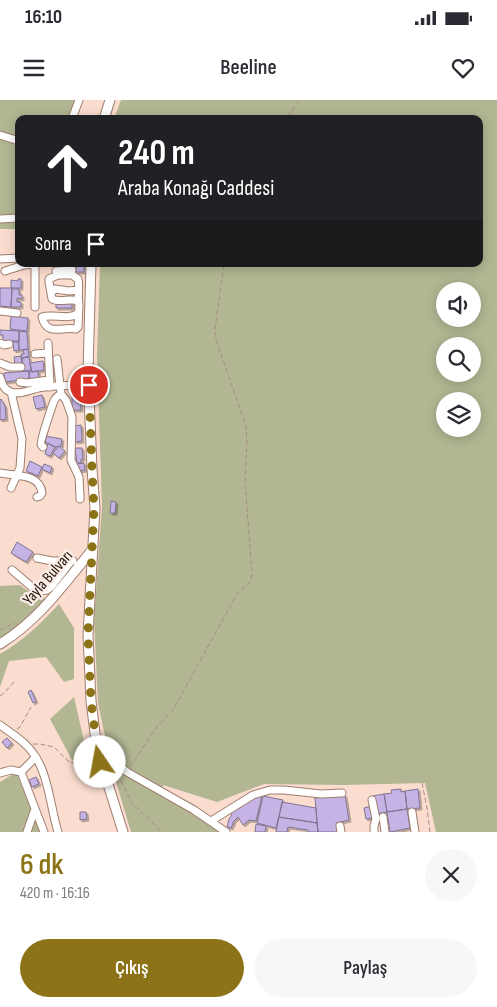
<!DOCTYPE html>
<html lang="tr">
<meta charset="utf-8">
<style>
body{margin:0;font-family:"Sofia Sans Condensed",sans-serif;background:#f7f7f7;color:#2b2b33;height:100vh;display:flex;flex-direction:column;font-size:19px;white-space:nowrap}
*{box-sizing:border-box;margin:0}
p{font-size:16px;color:#7c7c81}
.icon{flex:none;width:28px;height:28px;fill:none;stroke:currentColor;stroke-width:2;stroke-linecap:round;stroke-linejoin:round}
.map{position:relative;height:732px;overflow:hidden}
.drawer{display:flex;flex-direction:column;background:#fff;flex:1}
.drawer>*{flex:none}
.hud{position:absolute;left:15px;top:15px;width:468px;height:152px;border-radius:10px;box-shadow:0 2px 12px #0003;background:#202124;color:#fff;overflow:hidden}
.buttons{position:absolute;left:436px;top:182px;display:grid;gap:10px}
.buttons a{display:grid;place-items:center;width:45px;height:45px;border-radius:50%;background:#fff;box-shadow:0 2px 12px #0003;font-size:25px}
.pin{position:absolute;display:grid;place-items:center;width:42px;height:42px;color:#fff;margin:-21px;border:2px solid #fff;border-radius:50%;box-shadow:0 1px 5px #0007}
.me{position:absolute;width:55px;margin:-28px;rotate:348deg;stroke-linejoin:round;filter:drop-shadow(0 0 4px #0008)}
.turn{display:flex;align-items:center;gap:18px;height:105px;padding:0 20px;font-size:22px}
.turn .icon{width:65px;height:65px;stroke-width:2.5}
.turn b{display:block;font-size:35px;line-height:42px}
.then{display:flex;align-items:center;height:48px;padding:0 20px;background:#0003;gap:10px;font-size:19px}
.round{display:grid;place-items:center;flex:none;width:52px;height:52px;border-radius:26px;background:#f7f7f7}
.head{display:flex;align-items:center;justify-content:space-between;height:85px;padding:0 20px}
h1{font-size:30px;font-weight:600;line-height:38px;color:#8d7317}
.action{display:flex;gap:10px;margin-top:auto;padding:10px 20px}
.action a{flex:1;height:58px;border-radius:30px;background:#8d7317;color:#fff;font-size:20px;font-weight:600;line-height:58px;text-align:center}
.action a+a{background:#f7f7f7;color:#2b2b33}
.status{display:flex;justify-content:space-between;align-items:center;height:35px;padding:0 25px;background:#fff;direction:ltr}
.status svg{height:14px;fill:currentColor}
header{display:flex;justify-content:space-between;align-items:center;height:65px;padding:0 20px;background:#fff;font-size:22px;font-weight:600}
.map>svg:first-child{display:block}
.green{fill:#b2b692;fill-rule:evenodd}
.building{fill:#c4b3e4;stroke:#7f7493;filter:url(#shadow)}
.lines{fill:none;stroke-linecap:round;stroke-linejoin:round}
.minor-casing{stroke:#9e7d6e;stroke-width:9}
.major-casing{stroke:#9e7d6e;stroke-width:11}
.path{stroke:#a68f84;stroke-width:1;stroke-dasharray:5 2.5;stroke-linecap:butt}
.minor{stroke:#fff;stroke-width:7}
.major{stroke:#fff;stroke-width:9}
.route{stroke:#8d7317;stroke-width:9;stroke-dasharray:0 16.2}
.labels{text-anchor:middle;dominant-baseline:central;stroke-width:4.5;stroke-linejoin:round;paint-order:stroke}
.street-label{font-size:16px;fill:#221610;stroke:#fdede7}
</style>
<div class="status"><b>16:10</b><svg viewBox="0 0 49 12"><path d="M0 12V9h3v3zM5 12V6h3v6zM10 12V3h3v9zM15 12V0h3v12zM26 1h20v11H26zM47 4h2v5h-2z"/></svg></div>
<header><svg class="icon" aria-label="menu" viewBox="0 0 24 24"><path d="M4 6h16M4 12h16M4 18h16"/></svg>Beeline<svg class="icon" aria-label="heart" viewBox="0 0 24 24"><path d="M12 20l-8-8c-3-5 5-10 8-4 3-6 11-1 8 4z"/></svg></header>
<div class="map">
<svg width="497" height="732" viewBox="0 0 497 732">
<defs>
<filter id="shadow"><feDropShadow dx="2" dy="2" stdDeviation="0" flood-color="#0004"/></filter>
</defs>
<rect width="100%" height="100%" fill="#fbddcf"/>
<!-- green -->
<path class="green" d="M0,0H82L75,19H19V129H0Z
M121,0H497V732H436L425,683L344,685L264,684L217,702L163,685L161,696L211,725L218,732H131L111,665L98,603L94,521L102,406L97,256L100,164H479V19H114ZM445,191H472V219H445ZM445,246H472V274H445ZM445,301H472V329H445Z
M20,485L36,497L47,498L15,528L0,538V486Z
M59,504L74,528V579L64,582L46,557L9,561L0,587V554C23,541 40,524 59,504Z
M74,597L89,663L72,660L50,619Z
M16,672L40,732H0V682Z"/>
<!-- building -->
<path class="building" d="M76,164H84V172H76Z
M18,179H21V188H11V180L18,181Z
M0,188H12L11,207L0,206Z
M12,189H19V195H22V199L17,198V202H21V207H11Z
M56,203H72V208H56Z
M11,216L28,218L27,231L10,229Z
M0,230L19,231V241H3V235H0Z
M19,231L27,232L28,249L19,250Z
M13,242H18L19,250L14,251Z
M28,249L29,256L22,258L21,254H24L23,250Z
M21,256L22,264H15L14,257Z
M29,257L31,270L24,271L22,258Z
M43,261L44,270L32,272L30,263Z
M29,271V279L5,282L4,273Z
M38,271L39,279L30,280L29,272Z
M80,290L81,310H72V291Z
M42,295L45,307L36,309L33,297Z
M1,299L5,306L6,319L0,320V300Z
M81,325L82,341L75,342L74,326Z
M45,336L62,339L61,346L55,347L43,341Z
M48,343L55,347L50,356L45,354Z
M59,346L65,351L59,358L53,353Z
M75,348H82L83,359H81V363H77Z
M30,361L42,367L38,376L26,371Z
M84,363L85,370L77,371V364Z
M44,364L52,367L50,373L42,369Z
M111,401L116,402L115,413H110Z
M17,442L33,452L26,462L11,453Z
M31,590L36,601L33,603L28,592Z
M7,638L12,643L7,648L2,642Z
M36,677L39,684L32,687L29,680Z
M401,689V692L405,691L407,709L387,712L384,694L392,693L391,690Z
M418,689L420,708L407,709L405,691Z
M384,694L387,712L377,714L373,696Z
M345,695L349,720L336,723L338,732H318L315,698Z
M262,696L256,721L249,720L243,725L238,717L234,721L231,728L227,727L229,719L232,715L230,713L254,698Z
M263,696L283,700L276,728L257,723Z
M282,702L316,708L317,723L279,717Z
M371,706L374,718L366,719L364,708Z
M407,709L410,728L390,732L387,712Z
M80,712H86L87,719L80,720Z
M279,717L317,723L318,732H308V730L288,727L287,732H276Z
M256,724L266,726L265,732H255Z"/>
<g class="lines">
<!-- minor casing -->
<g class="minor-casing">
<path id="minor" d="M72,19L79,0
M0,35L19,41
M0,119L19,118
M0,159L19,158
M5,171L24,165L35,164
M56,171L72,170
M52,192L55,189L69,191L78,190
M78,201C70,198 60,203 52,199L49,182V179L53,177L59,175H72L78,179C80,187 77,196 79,204L78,227L76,229C62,226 47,237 42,217C53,213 69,221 78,213
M35,207V164
M0,211L17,213
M0,243L4,245L9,244
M48,243L50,287
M35,254L48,253
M57,259L61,294L66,300L72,317L71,360L79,377L80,396V399
M0,263L10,267H21
M0,277C2,284 4,290 11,292C20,295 30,290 38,288C55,285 72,285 89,285
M20,282L27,283L49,280
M43,347C42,346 41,345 41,344C40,342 53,302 55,299C57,296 58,296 61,294
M0,373C15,376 40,373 42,393L40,396L37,397
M11,388L20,368L22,339L11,292
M37,458L52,461H73
M12,470L33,488L41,491L47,490L51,487L72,460
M0,625C8,631 18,637 25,644C49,666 49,703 58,732
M97,649L106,654L127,672L194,710L226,732
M21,672L44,732
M21,672L36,657
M0,673L11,670L21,672
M372,700L376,719L374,726V732
M412,712L415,732
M383,717L385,732
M211,721L253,695L270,690H284L321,694L342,693
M340,726L341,732
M27,732L35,709"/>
</g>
<!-- major casing -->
<g class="major-casing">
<path id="major" d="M104,19L110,0
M91,164L88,271L92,369L95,408L88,535L91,601L97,649L123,732
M0,544C40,519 63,485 93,449"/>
</g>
<!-- path -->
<path class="path" d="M280,19L289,15L298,2V0
M0,530L15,523
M0,596L5,592L14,582
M17,629L20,627L31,607
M33,644H40L54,647L69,662L89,665L95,664
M130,667L156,628L173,610L232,503L237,494L251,481L252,473L245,382L247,342L246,326L216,240L215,229L224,164
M113,668L125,688L131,702L137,708L162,732
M422,683L427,708L430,732"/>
<!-- minor -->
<use href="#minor" class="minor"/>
<!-- major -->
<use href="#major" class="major"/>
</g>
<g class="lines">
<!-- route -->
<path class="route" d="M89,285L92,369L94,408L88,535L91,601L97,649L100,662"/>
</g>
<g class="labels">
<!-- street labels -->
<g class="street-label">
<text transform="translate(48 478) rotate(-49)">Yayla Bulvarı</text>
</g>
</g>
</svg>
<div class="buttons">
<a><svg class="icon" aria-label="sound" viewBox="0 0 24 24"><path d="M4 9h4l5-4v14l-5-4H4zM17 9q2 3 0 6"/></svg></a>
<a><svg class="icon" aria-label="search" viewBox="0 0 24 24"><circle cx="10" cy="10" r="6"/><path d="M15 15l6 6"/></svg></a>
<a><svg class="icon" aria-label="layers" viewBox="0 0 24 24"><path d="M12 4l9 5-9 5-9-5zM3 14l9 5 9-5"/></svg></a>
</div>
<div class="pin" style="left:89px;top:285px;background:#d93025"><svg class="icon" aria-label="arrive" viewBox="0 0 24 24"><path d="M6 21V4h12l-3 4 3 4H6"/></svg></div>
<svg class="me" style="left:100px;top:662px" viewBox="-20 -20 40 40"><circle r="19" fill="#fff"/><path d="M0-13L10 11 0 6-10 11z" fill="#8d7317"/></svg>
<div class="hud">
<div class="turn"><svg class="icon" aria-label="ahead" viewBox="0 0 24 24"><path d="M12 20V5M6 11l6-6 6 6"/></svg><div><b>240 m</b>Araba Konağı Caddesi</div></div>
<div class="then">Sonra<svg class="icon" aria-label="arrive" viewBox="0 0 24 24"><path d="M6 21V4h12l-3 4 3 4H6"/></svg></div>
</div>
</div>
<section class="drawer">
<div class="head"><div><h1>6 dk</h1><p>420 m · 16:16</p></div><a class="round"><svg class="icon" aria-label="close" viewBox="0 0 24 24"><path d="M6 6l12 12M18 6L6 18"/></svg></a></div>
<div class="action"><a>Çıkış</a><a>Paylaş</a></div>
</section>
